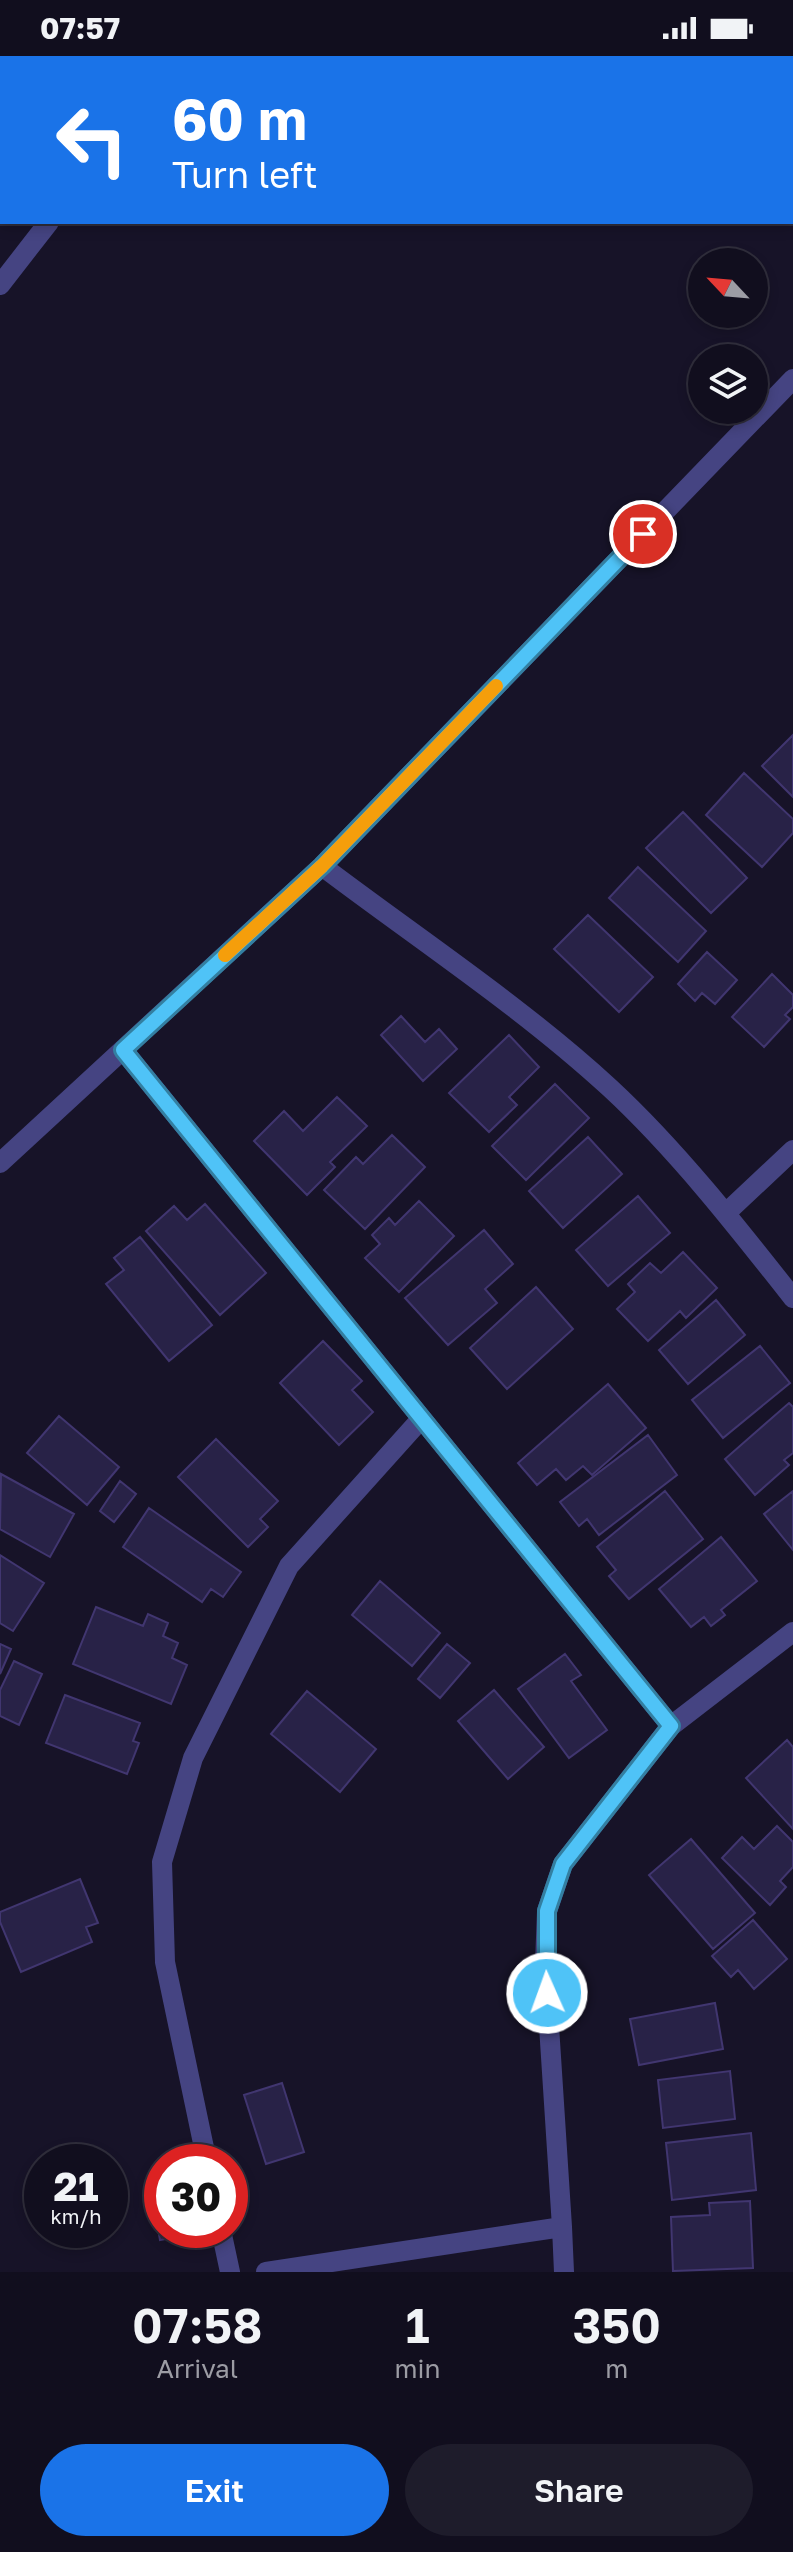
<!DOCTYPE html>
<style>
body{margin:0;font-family:"Golos Text",sans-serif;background:#1e1c2b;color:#f1f3f6;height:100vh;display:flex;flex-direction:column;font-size:30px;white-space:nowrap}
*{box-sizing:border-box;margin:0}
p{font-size:26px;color:#9c9ca4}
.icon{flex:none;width:44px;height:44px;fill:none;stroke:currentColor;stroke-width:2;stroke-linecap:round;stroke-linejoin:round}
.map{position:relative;height:2216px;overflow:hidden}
.side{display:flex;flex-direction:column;background:#110e1e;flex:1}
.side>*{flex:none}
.guide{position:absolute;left:0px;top:0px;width:794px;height:168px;box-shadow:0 4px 12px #0003,0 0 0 2px #302e3c;background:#1a73e8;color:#fff;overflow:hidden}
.needle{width:52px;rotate:296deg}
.buttons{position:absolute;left:688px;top:192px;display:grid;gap:16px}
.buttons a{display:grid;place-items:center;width:80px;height:80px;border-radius:50%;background:#110e1e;box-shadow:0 4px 12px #0003,0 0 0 2px #302e3c;font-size:40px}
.speed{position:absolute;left:24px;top:2088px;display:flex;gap:16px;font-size:40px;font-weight:700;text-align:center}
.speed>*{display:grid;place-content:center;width:104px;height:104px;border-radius:50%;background:#110e1e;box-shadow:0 4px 12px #0003,0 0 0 2px #302e3c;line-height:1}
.speed small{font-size:20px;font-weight:400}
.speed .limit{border:12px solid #d22;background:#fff;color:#111}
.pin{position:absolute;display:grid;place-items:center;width:68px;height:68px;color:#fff;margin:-34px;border:4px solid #fff;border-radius:50%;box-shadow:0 2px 8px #0007}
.me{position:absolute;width:88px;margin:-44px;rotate:358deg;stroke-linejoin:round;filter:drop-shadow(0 0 6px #0008)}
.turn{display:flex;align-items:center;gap:28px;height:168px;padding:0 40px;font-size:36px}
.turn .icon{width:104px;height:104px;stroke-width:2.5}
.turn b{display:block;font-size:56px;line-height:68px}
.eta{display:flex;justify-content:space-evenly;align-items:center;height:136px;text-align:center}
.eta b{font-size:48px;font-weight:600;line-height:56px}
.button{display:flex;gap:16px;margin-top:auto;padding:16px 40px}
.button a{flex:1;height:92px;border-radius:48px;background:#1a73e8;color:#fff;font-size:32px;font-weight:600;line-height:92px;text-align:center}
.button a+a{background:#1e1c2b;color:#f1f3f6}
.status{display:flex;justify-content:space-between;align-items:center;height:56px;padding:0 40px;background:#110e1e;direction:ltr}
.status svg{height:22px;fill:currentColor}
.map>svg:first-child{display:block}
.building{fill:#282247;stroke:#413670;stroke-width:2}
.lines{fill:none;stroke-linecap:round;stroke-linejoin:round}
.minor{stroke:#454482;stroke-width:20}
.route-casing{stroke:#337fa1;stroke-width:20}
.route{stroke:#4fc3f7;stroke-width:14}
.slow{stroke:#f59e0b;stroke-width:14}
</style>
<div class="status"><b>07:57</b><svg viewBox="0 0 49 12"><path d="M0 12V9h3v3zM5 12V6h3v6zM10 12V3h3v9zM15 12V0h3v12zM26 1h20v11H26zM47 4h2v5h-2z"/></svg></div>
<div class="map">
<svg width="793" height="2216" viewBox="0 0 793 2216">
<rect width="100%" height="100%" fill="#171328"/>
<!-- building -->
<path class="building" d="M793,679V741L762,710Z
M744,717L793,763V777L762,811L706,759Z
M683,756L747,822L711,857L646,792Z
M638,811L706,875L678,906L609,842Z
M588,859L653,921L619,956L554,893Z
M707,896L737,924L715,948L702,937L695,945L678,928Z
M772,918L793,939V951L785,959L790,963L764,991L732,961Z
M401,960L425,986L439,973L457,993L423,1025L381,979Z
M509,979L539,1011L509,1041L517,1049L489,1076L449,1037Z
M555,1028L589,1062L526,1124L492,1090Z
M337,1041L367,1070L330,1106L335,1111L307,1139L254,1085L284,1055L303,1075Z
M392,1079L425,1111L365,1173L324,1134L356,1101L363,1108Z
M588,1081L622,1118L563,1172L529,1135Z
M638,1140L670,1177L608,1230L576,1194Z
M419,1145L454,1180L399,1236L365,1202L380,1188L372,1179L389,1162L395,1169Z
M205,1148L266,1217L220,1259L146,1175L174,1150L187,1164Z
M484,1174L513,1208L485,1233L497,1247L448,1289L405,1242Z
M140,1181L212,1269L169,1305L106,1228L124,1214L114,1202Z
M683,1196L717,1232L686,1262L680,1255L648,1285L617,1253L635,1236L628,1228L650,1207L661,1217Z
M536,1231L573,1273L507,1333L470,1292Z
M716,1244L745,1279L688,1328L659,1294Z
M323,1285L362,1325L352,1334L373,1356L339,1389L280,1327Z
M760,1290L790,1327L723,1382L692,1344Z
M608,1328L646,1372L592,1419L583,1410L566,1424L556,1413L537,1429L518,1407Z
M789,1347L793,1351V1397L784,1404L789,1409L755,1439L725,1403Z
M59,1360L119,1411L87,1449L27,1397Z
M648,1379L677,1419L599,1479L587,1463L579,1470L560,1446Z
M216,1383L278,1445L260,1463L268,1471L248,1491L178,1421Z
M1,1418L74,1458L50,1501L0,1473Z
M120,1425L136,1438L114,1466L100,1455Z
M665,1435L703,1483L629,1543L609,1520L616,1514L597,1491Z
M793,1435V1494L764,1458Z
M149,1452L241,1516L223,1541L211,1533L202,1546L123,1491Z
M721,1481L757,1525L721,1554L725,1559L711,1570L704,1561L691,1571L659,1533Z
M0,1499L44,1527L13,1575L0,1567Z
M380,1525L440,1577L412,1610L352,1559Z
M96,1551L143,1570L148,1558L168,1567L163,1580L178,1587L172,1602L187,1609L171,1648L73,1608Z
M0,1588L11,1593L0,1618Z
M447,1588L470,1607L440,1642L418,1623Z
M565,1598L581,1619L571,1625L607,1674L569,1702L518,1633Z
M14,1605L42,1618L19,1669L0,1660V1634Z
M494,1634L544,1691L508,1723L458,1665Z
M307,1635L376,1693L340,1736L271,1678Z
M65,1639L140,1667L133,1685L139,1687L127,1718L46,1687Z
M787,1684L793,1691V1773L746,1722Z
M777,1770L793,1786V1811L780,1825L786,1831L770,1849L722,1802L742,1781L754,1793Z
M691,1783L755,1857L713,1893L649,1819Z
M80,1823L98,1867L86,1871L92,1886L21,1916L0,1866V1856Z
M753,1864L787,1903L754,1933L738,1914L731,1921L712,1900Z
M715,1947L723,1993L639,2009L630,1963Z
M730,2015L735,2063L663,2072L658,2024Z
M282,2027L304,2096L266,2108L244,2039Z
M751,2077L756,2134L672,2144L666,2087Z
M162,2143V2174L202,2176L160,2184L153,2145Z
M750,2145L753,2212L673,2215L671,2161L710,2159L709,2147Z"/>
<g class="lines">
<!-- minor -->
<path class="minor" d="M176,2L178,0
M0,229L49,166
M322,810C417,882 522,951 610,1032C676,1093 738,1172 793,1242
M123,994L671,1670
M0,1107L322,810L793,323
M726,1157L793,1094
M207,2106L165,1906L162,1806L193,1702L289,1510L421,1363
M562,2171L564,2216
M221,2174L230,2216
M266,2216L562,2171L545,1908L547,1855L563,1808L671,1670L793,1576"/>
</g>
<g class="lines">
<!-- route casing -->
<g class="route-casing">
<path id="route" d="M547,1937V1855L563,1808L671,1670L123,994L322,810L643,478"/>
</g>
<!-- route -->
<use href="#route" class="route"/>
<!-- slow -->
<path class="slow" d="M225,899L322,810L496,630"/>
</g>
</svg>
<div class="buttons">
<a><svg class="needle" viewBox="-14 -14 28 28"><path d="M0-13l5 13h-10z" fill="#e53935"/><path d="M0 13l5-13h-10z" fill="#9c9ca4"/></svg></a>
<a><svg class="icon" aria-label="layers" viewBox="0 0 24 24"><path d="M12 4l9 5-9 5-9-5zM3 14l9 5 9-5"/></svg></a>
</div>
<div class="speed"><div>21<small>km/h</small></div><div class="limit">30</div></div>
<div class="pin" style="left:643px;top:478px;background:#d93025"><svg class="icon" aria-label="arrive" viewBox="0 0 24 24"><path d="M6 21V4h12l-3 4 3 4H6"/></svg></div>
<svg class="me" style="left:547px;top:1937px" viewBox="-20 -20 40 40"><circle r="17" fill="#4fc3f7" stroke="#fff" stroke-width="3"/><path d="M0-11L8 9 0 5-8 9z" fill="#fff"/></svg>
<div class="guide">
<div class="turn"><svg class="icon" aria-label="left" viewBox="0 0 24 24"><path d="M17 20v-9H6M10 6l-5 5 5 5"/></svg><div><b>60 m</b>Turn left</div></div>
</div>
</div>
<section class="side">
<div class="eta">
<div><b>07:58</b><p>Arrival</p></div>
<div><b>1</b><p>min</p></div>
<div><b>350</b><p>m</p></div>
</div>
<div class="button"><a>Exit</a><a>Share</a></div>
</section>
